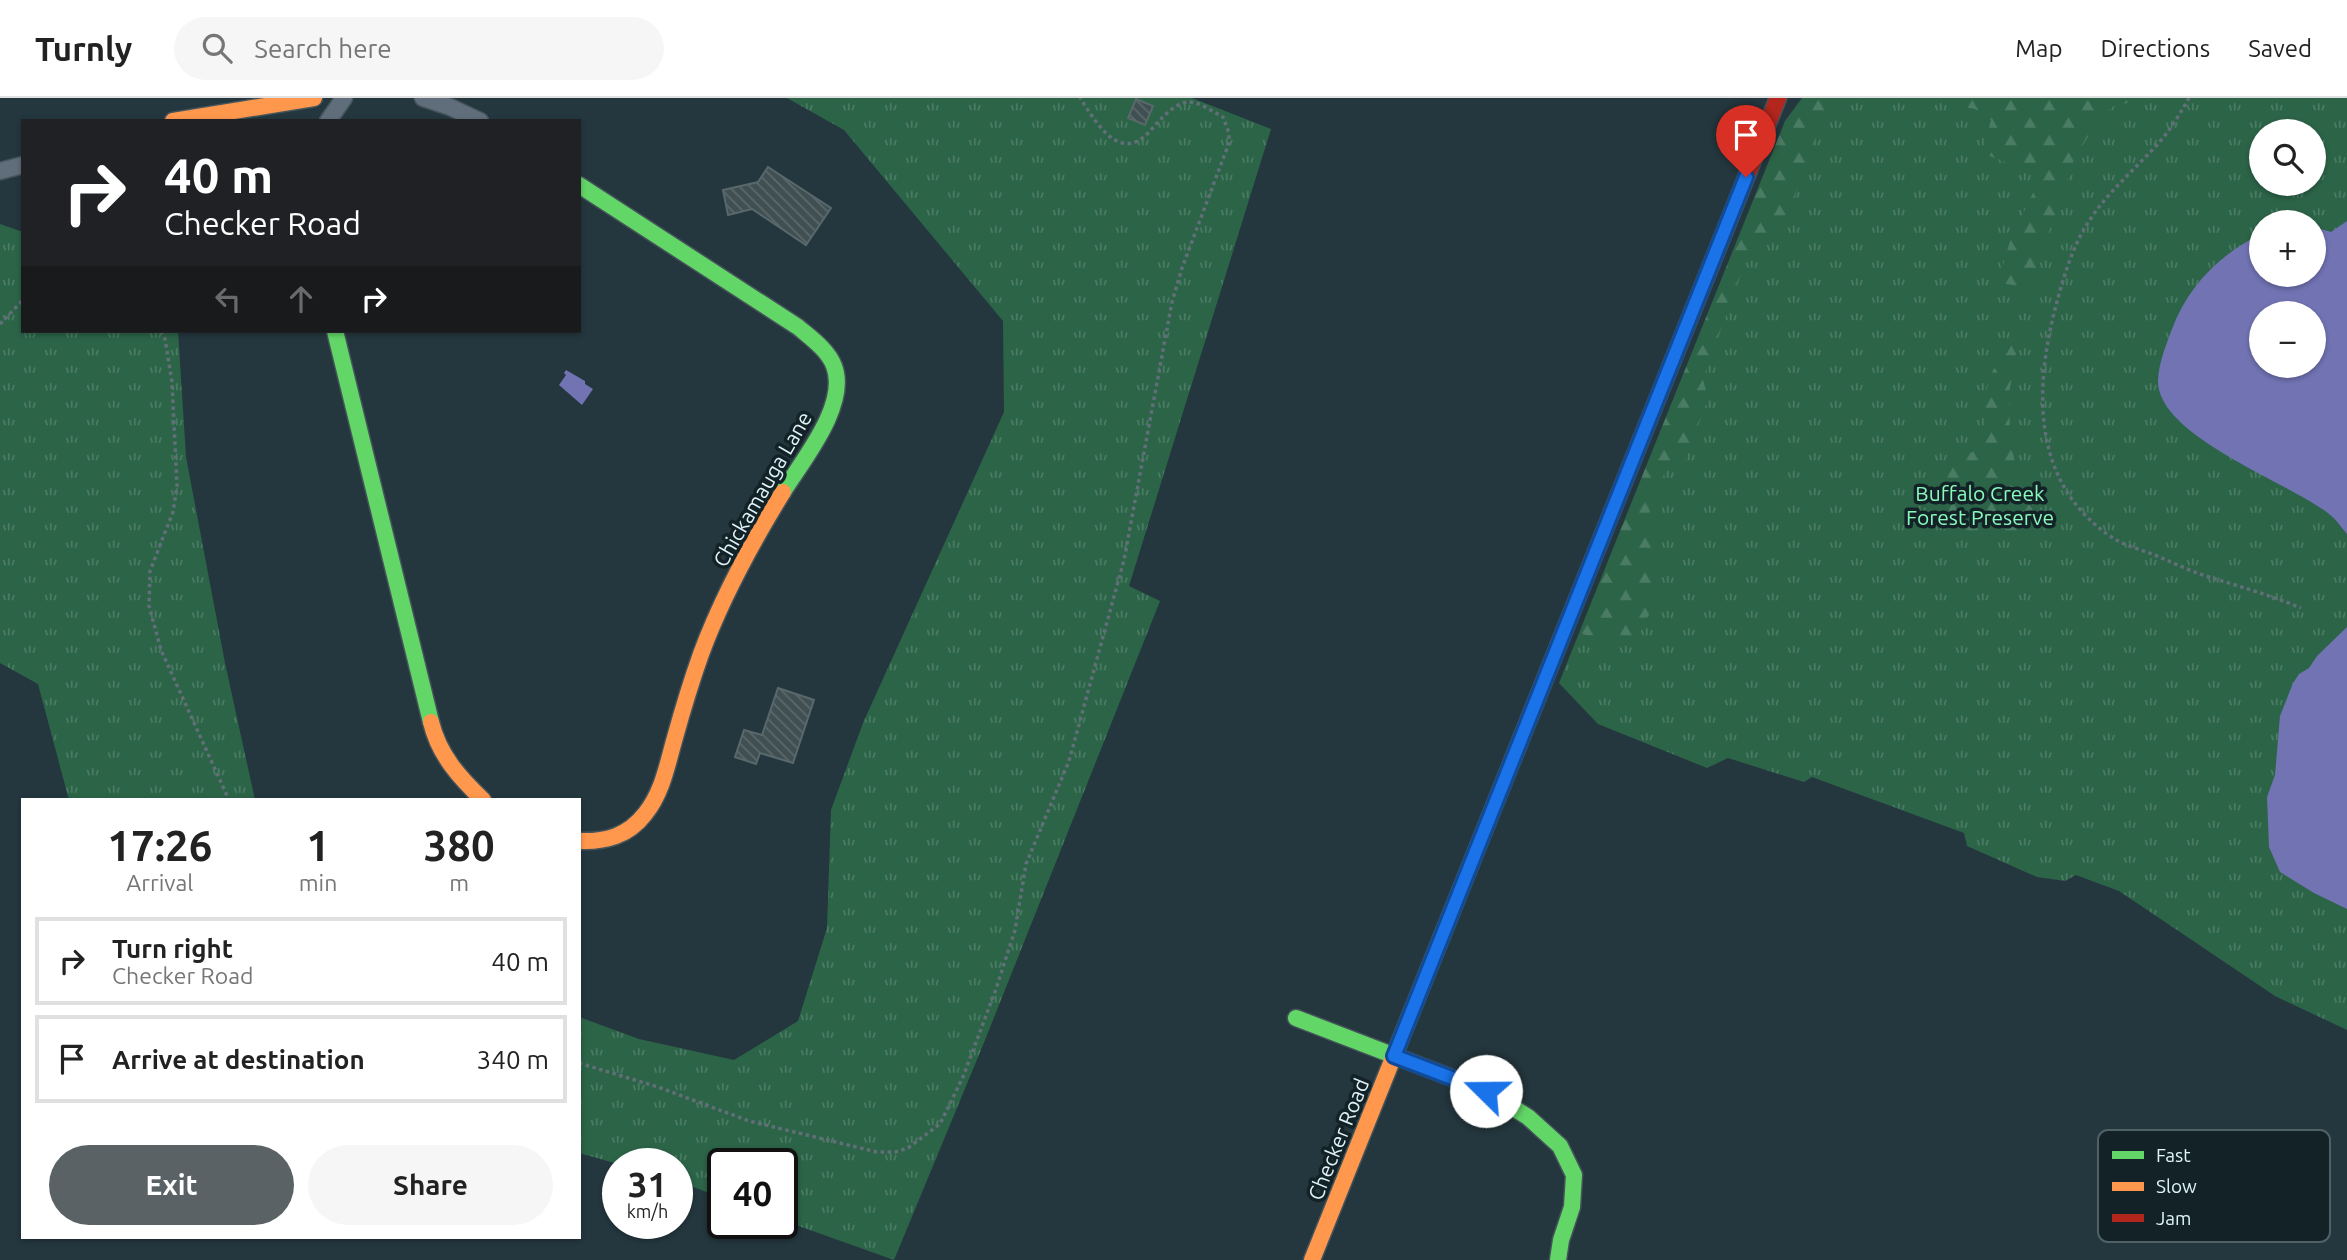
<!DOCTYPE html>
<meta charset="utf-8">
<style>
body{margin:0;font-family:Ubuntu,sans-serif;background:#f6f6f6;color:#222;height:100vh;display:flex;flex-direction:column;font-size:26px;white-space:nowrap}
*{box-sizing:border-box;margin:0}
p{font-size:23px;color:#767676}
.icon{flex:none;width:38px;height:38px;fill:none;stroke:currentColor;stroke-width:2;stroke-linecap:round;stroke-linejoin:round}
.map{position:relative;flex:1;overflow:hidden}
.sheet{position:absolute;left:21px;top:700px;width:560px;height:441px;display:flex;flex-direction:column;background:#fff;border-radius:0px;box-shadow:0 2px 5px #0004}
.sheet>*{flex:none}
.hud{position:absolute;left:21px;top:21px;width:560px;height:214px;border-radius:0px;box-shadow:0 2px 5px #0004;background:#202124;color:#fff;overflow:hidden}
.controls{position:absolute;left:2249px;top:21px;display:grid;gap:14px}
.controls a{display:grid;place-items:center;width:77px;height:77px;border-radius:50%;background:#fff;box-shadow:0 2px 5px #0004;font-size:35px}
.speed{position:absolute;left:602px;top:1050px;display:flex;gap:14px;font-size:35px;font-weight:700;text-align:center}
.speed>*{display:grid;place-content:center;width:91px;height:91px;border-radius:50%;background:#fff;box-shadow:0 2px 5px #0004;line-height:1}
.speed small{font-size:18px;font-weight:400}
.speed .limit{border:4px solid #111;border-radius:10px;background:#fff;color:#111}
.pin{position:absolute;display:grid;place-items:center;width:60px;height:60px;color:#fff;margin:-72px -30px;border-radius:50% 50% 50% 0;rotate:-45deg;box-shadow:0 0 7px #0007}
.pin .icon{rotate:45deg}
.me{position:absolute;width:77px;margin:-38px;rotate:292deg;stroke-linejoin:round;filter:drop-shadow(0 0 5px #0008)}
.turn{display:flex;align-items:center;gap:24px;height:147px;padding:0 28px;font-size:32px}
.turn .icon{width:91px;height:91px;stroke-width:2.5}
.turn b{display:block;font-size:49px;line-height:60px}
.lanes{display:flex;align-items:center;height:66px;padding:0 28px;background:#0003;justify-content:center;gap:35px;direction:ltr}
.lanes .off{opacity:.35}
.eta{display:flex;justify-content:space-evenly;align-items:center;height:119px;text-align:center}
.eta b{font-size:42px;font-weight:700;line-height:49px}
.cta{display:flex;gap:14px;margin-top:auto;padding:14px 28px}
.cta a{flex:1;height:80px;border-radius:42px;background:#5a6266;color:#fff;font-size:28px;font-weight:700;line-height:80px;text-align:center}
.cta a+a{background:#f6f6f6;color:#222}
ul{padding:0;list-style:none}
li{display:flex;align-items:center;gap:21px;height:88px;margin:0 14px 10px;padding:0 14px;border:4px solid #e0e0e0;border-radius:0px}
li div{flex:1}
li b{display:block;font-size:26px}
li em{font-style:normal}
header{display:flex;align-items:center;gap:42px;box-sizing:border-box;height:98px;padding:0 35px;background:#fff;border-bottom:2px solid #e0e0e0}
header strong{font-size:33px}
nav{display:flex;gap:38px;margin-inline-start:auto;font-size:24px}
.search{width:490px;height:63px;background:#f6f6f6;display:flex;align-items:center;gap:18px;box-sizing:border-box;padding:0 24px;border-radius:38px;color:#767676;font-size:26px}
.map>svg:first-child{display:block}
.grass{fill:url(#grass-tufts);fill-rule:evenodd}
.forest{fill:url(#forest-firs)}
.water{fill:#7173b3;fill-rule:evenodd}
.building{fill:url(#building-back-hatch);stroke:#58686b;stroke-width:2}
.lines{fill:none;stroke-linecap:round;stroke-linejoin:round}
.street-casing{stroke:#45545a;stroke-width:19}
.fast-casing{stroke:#45545a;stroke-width:19}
.slow-casing{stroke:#45545a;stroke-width:19}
.jam-casing{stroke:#45545a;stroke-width:19}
.path{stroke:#626e78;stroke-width:3.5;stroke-dasharray:3.5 3.5;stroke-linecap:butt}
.street{stroke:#606d7a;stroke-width:16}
.fast{stroke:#63d668;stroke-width:16}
.slow{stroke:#ff974d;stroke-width:16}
.jam{stroke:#b3261e;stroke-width:16}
.route-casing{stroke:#114b97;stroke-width:18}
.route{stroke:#1a73e8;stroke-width:12}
.labels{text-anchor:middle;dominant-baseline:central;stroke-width:7;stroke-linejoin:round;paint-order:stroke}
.street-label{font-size:21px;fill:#e0f3fa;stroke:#132226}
.park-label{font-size:21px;fill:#8afabc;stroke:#132226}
.key{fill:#132226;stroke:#506166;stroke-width:2}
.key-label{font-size:19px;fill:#e0f3fa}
</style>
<header>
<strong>Turnly</strong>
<div class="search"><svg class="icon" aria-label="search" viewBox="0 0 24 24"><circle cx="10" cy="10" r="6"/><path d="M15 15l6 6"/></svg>Search here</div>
<nav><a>Map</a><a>Directions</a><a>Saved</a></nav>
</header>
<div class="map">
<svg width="2347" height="1162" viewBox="0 0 2347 1162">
<defs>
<pattern id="grass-tufts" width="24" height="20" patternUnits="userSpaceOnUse" patternTransform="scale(1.75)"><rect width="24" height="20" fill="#2c6448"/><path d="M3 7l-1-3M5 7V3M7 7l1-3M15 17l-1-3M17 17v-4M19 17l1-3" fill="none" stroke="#4a7b63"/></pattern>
<pattern id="forest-firs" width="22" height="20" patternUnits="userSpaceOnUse" patternTransform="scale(1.75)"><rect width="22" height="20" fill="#2c6448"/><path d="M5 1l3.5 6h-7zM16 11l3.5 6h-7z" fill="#4a7b63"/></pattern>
<pattern id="building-back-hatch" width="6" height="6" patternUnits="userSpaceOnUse" patternTransform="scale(1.75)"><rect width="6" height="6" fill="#404f52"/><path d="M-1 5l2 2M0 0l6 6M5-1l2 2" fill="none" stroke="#5b696c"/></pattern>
</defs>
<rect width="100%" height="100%" fill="#24373e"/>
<!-- grass -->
<path class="grass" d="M787,0H1192L1271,31L1129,488L1160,503L983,947L894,1162L782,1122V1066H723V1100L677,1083V1066H618L579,1055V919L639,941L734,962L798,923L827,830L831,712L863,625L1004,314L1003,223L844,32Z
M1804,0H2347V932L2275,898L2119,793L2076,777L2065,783L2037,779L1967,748L1964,735L1812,679L1804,684L1728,660L1707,670L1598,626L1559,585L1579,535L1587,538ZM2261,33H2314V86H2261ZM2261,124H2314V177H2261ZM2261,215H2314V268H2261Z
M0,126L23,134V233H178L186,359L225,565L255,702H69L38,586L0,565Z"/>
<!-- forest -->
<path class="forest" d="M1802,0H1829L1793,105L1768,146L1746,163L1703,281L1708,301L1684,365L1668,366L1649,415L1658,430L1653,469L1657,503L1636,539L1609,546L1579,535L1785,23Z
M1934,0H2146L2111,9L2093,31L2075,59L2029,191L1998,184L2010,143L2041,78L1982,55L1991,22L1975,11L1946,6Z
M2020,232L2009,296L2010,338L2017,376L2027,403L2050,439L1976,440L1953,421L1941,392L1954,364L1976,352L1985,340L1983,302L1993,272L2007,255Z"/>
<!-- water -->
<path class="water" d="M2347,123V436C2341,429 2336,421 2329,416C2291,385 2156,338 2158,282C2159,264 2166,247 2172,231C2188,188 2220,156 2261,136V177H2314V129L2331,134ZM2261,215H2314V268H2261Z
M566,272L585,283V286L593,291L582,307L559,287L566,277L564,275Z
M2347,529V811L2314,795L2280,774L2269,749L2267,699L2275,677L2280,618L2293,585L2299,576L2309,570L2317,558Z"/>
<!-- building -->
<path class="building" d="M1136,1L1153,8L1145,27L1128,20Z
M768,69L831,110L806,147L752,111L728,117L723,92L758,84Z
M778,590L814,602L793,665L760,655L756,666L735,659L744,632L762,637Z"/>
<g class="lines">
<!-- street casing -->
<g class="street-casing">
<path id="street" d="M423,0L450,9L480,23
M328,23L344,0
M0,73L23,67"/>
</g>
<!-- fast casing -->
<g class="fast-casing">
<path id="fast" d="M579,87L798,229C811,240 828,252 834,268C849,307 802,363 783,394
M335,233L431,624
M1559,546L1693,212
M1296,920L1486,993L1528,1019L1560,1048L1574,1077L1572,1109L1561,1142L1558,1162"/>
</g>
<!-- slow casing -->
<g class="slow-casing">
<path id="slow" d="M173,23L314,0
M431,624C439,657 459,679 483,702
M579,743C606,744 628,738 645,716C662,695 667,668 674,643C682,614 691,584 701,556C722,499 751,446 783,394
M1312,1162L1442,838"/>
</g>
<!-- jam casing -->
<g class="jam-casing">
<path id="jam" d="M1693,212L1778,0
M1442,838L1559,546"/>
</g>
<!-- path -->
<path class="path" d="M2189,0C2180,16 2169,34 2156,48C2133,73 2108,94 2089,123C2072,149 2063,181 2055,211C2034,294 2032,387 2113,440C2124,447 2139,451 2152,456C2170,463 2187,472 2206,478C2238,488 2270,497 2301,510
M0,226L23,202
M161,233L165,241L172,284L177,388L173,414L150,473L149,508L161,552L229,702
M579,965L658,989L749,1023L877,1054H895L908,1050L940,1026L963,979L996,891L1015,832L1026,766L1069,663L1124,462L1172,204L1182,170L1229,45V35L1223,19C1213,14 1199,3 1187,4C1179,5 1170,12 1164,18C1156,25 1150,35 1141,41C1114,59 1093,19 1080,0"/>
<!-- street -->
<use href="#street" class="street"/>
<!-- fast -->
<use href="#fast" class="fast"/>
<!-- slow -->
<use href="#slow" class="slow"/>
<!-- jam -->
<use href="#jam" class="jam"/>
</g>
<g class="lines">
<!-- route casing -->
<g class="route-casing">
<path id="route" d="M1486,993L1394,958L1746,79"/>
</g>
<!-- route -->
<use href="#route" class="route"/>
</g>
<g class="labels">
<!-- street labels -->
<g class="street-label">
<text transform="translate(762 391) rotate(-60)">Chickamauga Lane</text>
<text transform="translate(1338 1041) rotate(-68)">Checker Road</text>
</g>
<!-- park labels -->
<g class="park-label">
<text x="1980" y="395">Buffalo Creek<tspan x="1980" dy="24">Forest Preserve</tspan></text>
</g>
</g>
<!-- legend -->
<rect x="2098" y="1032" width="232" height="112" rx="10" class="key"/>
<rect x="2112" y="1053" width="32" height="8" fill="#63d668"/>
<rect x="2112" y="1084" width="32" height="9" fill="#ff974d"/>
<rect x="2112" y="1116" width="32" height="8" fill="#b3261e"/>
<g class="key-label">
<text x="2156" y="1064">Fast</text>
<text x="2156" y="1095">Slow</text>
<text x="2156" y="1127">Jam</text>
</g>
</svg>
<div class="controls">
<a><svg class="icon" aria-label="search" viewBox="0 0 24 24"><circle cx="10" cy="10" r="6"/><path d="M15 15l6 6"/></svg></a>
<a>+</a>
<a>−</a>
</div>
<div class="speed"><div>31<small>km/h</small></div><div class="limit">40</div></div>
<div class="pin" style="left:1746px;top:79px;background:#d93025"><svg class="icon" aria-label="arrive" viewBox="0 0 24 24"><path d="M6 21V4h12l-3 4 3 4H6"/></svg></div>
<svg class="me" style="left:1486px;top:993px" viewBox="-20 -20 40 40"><circle r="19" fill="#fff"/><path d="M0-13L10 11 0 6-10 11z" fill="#1a73e8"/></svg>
<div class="hud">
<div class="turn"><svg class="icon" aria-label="right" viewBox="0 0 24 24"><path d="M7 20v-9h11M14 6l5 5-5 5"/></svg><div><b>40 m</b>Checker Road</div></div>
<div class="lanes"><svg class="icon off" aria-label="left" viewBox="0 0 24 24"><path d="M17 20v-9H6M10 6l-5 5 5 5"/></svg><svg class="icon off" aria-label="ahead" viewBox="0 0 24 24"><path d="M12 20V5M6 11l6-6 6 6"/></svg><svg class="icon" aria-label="right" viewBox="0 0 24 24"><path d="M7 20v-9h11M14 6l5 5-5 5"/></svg></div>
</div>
<section class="sheet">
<div class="eta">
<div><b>17:26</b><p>Arrival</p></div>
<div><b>1</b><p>min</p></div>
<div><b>380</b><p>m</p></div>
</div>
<ul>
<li><svg class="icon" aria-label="right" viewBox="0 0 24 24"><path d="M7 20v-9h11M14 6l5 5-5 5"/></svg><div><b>Turn right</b><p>Checker Road</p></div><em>40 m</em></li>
<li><svg class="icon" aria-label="arrive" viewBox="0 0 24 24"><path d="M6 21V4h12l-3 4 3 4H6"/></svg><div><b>Arrive at destination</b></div><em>340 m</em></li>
</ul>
<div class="cta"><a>Exit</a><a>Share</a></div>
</section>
</div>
